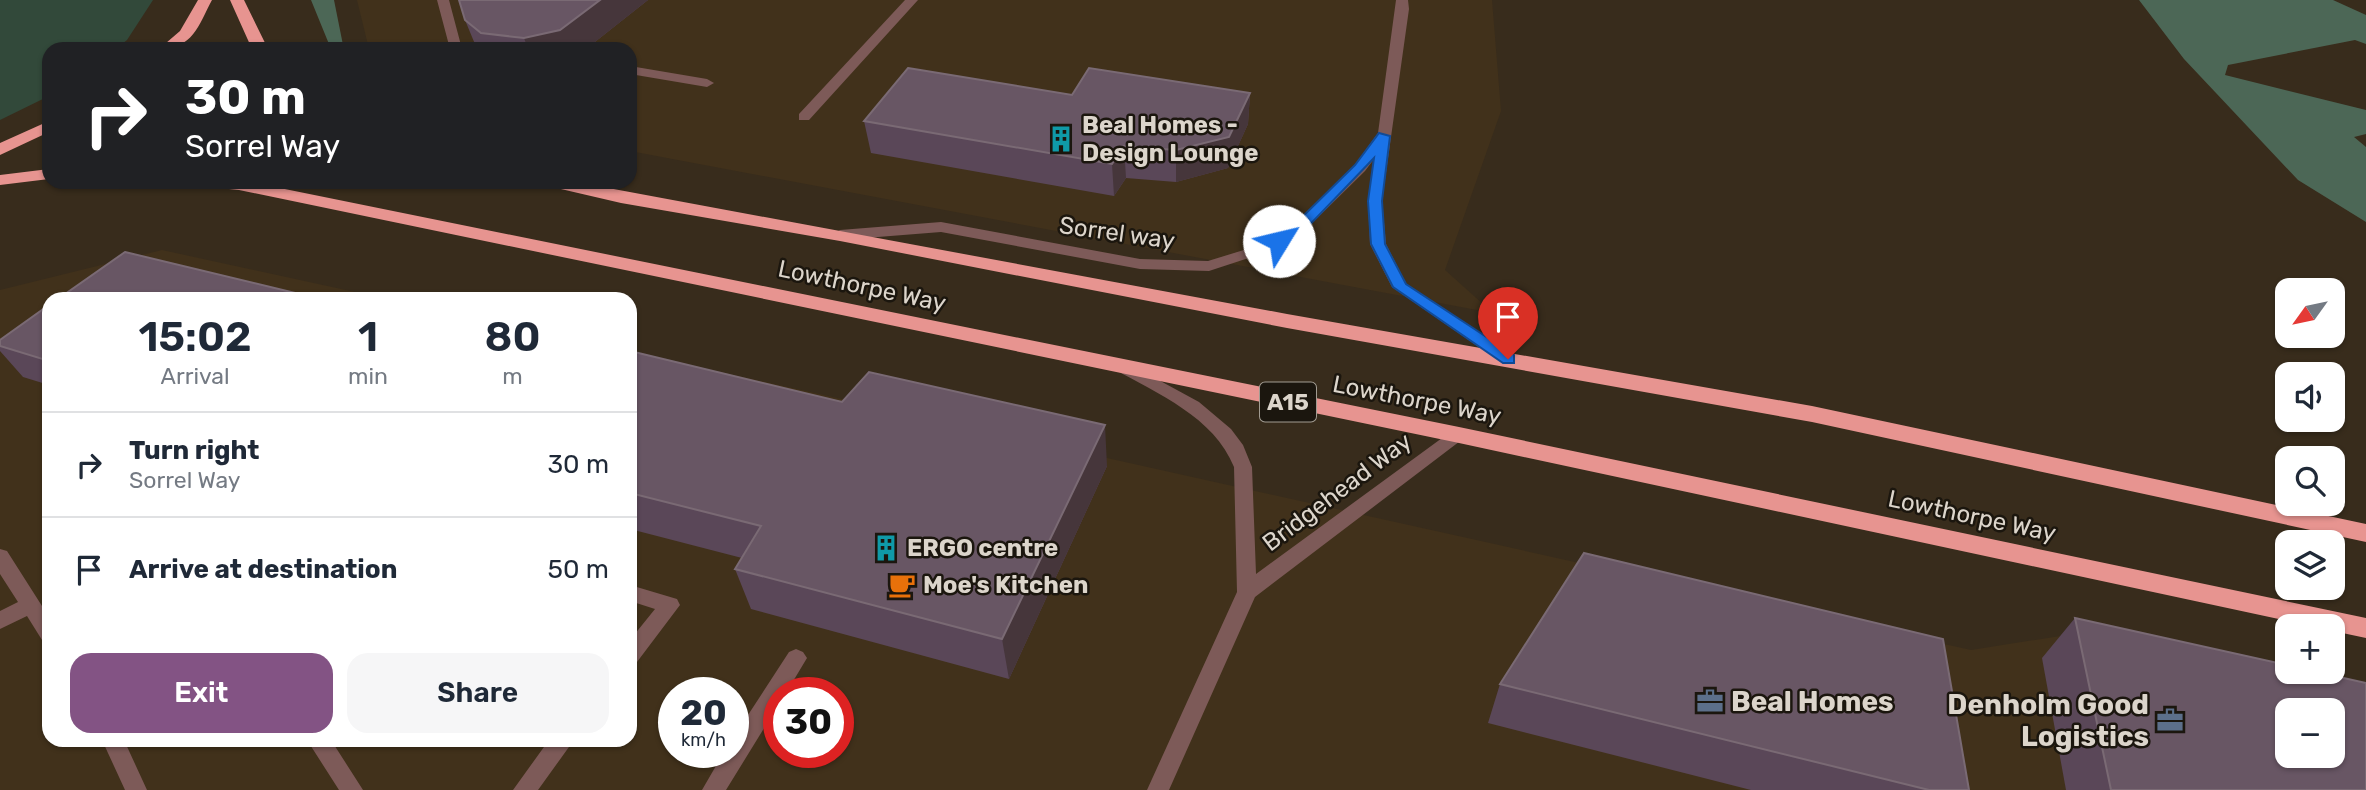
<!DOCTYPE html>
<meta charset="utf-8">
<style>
body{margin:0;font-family:Rubik,sans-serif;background:#f6f6f7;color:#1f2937;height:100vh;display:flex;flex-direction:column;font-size:26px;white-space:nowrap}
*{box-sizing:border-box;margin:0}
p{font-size:23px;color:#747a83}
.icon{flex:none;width:38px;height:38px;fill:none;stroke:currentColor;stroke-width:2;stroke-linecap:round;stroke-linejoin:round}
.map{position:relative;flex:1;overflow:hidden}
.sheet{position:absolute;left:42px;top:292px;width:595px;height:455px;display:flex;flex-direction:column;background:#fff;border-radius:21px;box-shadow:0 2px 5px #0004}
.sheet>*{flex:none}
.banner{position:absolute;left:42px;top:42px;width:595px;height:147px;border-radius:21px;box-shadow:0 2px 5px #0004;background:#202124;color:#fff;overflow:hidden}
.needle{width:46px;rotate:237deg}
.controls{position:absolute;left:2275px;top:278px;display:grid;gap:14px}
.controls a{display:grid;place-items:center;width:70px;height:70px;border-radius:14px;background:#fff;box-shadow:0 2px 5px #0004;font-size:35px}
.speed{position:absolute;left:658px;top:677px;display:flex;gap:14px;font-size:35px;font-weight:700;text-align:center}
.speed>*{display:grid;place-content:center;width:91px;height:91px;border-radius:50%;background:#fff;box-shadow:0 2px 5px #0004;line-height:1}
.speed small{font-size:18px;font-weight:400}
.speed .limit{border:10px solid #d22;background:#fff;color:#111}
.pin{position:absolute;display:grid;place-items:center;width:60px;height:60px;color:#fff;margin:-72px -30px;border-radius:50% 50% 50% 0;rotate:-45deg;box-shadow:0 0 7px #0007}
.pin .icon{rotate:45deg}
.me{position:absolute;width:77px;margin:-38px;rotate:54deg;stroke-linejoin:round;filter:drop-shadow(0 0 5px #0008)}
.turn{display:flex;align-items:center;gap:24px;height:147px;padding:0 28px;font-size:32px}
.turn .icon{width:91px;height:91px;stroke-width:2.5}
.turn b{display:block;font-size:49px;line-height:60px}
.eta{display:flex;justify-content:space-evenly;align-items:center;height:119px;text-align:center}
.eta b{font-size:42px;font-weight:600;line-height:49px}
.primary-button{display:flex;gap:14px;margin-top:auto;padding:14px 28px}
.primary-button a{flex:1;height:80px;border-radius:21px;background:#835384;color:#fff;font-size:28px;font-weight:600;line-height:80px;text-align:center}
.primary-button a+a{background:#f6f6f7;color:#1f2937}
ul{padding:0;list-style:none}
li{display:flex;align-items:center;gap:21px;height:105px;padding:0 28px;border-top:2px solid #e0e1e3}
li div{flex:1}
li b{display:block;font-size:26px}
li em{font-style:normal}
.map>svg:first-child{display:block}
.built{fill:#41311b;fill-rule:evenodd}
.green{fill:#32493a}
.forest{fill:#4c6756}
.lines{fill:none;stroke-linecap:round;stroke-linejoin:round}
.minor{fill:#7d5a58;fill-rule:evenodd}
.highway{fill:#e79490;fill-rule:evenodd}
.wall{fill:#5a4758}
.shaded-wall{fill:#46363b}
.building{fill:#685664;stroke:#7a6a74;stroke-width:2;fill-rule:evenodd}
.route{fill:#1a73e8;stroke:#114b97;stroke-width:2}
.labels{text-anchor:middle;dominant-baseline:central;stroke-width:5;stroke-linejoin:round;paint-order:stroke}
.shield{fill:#1b160e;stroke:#a29c92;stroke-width:2}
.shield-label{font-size:23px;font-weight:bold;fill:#dcd5cb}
.poi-label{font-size:24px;font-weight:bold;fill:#dcd5cb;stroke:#1b160e;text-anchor:start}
.street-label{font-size:24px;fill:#dcd5cb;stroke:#1b160e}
.near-poi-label{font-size:28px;font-weight:bold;fill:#dcd5cb;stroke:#1b160e;text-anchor:start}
</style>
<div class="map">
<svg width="2366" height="790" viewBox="0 0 2366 790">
<rect width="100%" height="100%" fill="#382c1c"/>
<!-- built -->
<path class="built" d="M357,0H1492L1501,111L1445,270L1493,313L630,151V49H369Z
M162,250L387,299H49V740H630V352L1971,650L2073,634L2366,709V790H0V290ZM674,693H733V752H674ZM779,693H838V752H779ZM2287,710H2333V756H2287Z"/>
<!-- green -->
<path class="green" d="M0,0H153L127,40L116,49H49V96L0,120Z"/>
<!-- forest -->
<path class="forest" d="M311,0H334L343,45L331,49Z
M2139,0H2333L2366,15V44L2355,40L2228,65L2225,75L2366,110V134L2354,137L2366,147V222L2298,180L2184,59Z"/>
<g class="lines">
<!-- minor -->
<path class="minor" d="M437,0H449L462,49H450Z
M905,0H918L809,120H799V114Z
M1396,0H1408L1409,9L1382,201L1386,244L1406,284L1514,355L1517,359L1514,363H1502L1392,287L1370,244L1368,201L1374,159L1365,171L1298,237L1270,251L1209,271L1140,269L941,232L840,240L832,235L840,230L941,222L1140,259L1208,261L1260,245L1288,231L1355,165L1378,133Z
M630,66L707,79L714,83L707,87L630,74Z
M1120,359L1199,402L1231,429L1243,445L1252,467L1256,574L1453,430H1465L1468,435L1255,597L1169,790H1147L1237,592L1234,467C1214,417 1158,394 1114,369L1111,365Z
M0,549L7,551L49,617V643L42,640L27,616L0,629V611L18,602L0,574Z
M630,585L677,599L680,605L637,662L630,665V640L655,609L630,601Z
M796,649L803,652L807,658L786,693H779V704L726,790H702L724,752H733V738L789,652Z
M102,740H124L147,790H125Z
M307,740H331L363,790H339Z
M549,740H574L538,790H513Z"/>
<!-- highway -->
<path class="highway" d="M198,0H212C198,26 193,49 159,49L180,31Z
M230,0H244L268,49H252Z
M49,121V132L0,155V143Z
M49,169V179L0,185V175Z
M200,182H250L1459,427L2366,618V638L2333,631V626H2311L1459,443L239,190L209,187Z
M545,182H576L1287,314L1812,406L2366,524V542L1812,422L1287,328L840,241L621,203L548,186Z"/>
</g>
<!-- wall -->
<path class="wall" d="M459,0H648L586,49H477L465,20Z
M1250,93L1248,124L1228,168L1176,182L1126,178L1114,196L871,153L864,121L1072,95Z
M49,305V385L23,377L0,351V340Z
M630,351L1107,466L1009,679L751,609L735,569L742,558L630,529Z
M2075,618L2366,790H2066L2042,658Z
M1500,684L1969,790H1751L1488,723Z"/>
<!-- shaded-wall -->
<path class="shaded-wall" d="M600,0H648L586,49H528L524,38Z
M1250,93L1248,124L1228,168L1176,182V150Z
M1124,146L1126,178L1114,196L1112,164Z
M1105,425L1107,466L1009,679L1002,639Z"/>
<!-- building -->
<path class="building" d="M459,0H600L560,30L524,38L481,33L465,20Z
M908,68L1072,95L1089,68L1250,93L1229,137L1176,150L1124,146L1112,164L864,121Z
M125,252L320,299H58Z
M49,305V361L0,346V340Z
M630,351L842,402L869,372L1105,425L1002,639L735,569L761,526L630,493Z
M1584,553L1943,639L1969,790H1929L1500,684Z
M2075,618L2287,665V672H2317L2366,683V790H2111ZM2287,710H2333V756H2287Z"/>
<!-- route -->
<path class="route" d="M1379,133L1390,136L1382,201L1385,244L1406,284L1514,355V363H1503L1393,287L1371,244L1368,201L1374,158L1298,237L1279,245L1272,241L1288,231L1355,165Z"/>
<!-- icons -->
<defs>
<g id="building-bare" transform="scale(2.1)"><path d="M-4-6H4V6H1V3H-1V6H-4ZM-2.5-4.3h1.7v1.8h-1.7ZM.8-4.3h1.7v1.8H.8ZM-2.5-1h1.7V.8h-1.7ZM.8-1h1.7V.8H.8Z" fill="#0f9aa8" stroke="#1b160e" stroke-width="2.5" paint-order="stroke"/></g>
<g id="cafe-bare" transform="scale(2.1)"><path d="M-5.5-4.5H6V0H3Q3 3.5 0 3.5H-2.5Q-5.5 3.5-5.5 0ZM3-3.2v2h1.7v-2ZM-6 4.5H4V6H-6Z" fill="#e8710a" stroke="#1b160e" stroke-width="2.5" paint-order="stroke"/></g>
<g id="office-bare" transform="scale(2.1)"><path d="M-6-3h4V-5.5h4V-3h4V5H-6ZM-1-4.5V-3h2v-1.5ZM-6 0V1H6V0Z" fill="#5c6f8a" stroke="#1b160e" stroke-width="2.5" paint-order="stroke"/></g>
</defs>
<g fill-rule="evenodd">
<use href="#building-bare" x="1061" y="139"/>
<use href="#building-bare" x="886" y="548"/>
<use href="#cafe-bare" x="902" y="585"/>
<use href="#office-bare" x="1710" y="701"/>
<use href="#office-bare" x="2170" y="720"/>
</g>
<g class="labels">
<!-- shield labels -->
<rect class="shield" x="1260" y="382.5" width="56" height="39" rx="5"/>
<g class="shield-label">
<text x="1288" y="402">A15</text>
</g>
<!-- poi labels -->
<g class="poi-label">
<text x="1082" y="125">Beal Homes -<tspan x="1082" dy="28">Design Lounge</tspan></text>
<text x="907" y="548">ERGO centre</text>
<text x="923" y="585">Moe's Kitchen</text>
</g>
<!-- street labels -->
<g class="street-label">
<text transform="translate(1117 233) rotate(8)">Sorrel way</text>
<text transform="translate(862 286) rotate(12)">Lowthorpe Way</text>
<text transform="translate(1417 400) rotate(11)">Lowthorpe Way</text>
<text transform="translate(1337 492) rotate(-37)">Bridgehead Way</text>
<text transform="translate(1972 516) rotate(12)">Lowthorpe Way</text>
</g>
<!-- near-poi labels -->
<g class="near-poi-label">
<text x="1731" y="701">Beal Homes</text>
<text x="2149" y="704" text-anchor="end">Denholm Good<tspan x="2149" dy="32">Logistics</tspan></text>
</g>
</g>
</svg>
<div class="controls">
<a><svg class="needle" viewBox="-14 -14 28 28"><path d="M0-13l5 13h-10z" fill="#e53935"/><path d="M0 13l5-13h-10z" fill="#747a83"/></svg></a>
<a><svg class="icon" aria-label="sound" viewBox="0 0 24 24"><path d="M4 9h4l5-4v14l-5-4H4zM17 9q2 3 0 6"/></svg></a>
<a><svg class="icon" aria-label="search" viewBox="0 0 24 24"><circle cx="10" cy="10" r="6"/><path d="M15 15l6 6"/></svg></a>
<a><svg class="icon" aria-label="layers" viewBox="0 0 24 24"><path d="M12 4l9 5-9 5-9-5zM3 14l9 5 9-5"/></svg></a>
<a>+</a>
<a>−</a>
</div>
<div class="speed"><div>20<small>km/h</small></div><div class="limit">30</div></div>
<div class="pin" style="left:1508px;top:359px;background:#d93025"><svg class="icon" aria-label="arrive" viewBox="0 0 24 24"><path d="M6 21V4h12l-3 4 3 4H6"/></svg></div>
<svg class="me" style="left:1279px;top:241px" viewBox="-20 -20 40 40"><circle r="19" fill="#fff"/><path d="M0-13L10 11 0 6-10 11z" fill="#1a73e8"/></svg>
<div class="banner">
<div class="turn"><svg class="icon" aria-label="right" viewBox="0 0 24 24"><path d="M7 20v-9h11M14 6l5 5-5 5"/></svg><div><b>30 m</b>Sorrel Way</div></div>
</div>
<section class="sheet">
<div class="eta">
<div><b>15:02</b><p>Arrival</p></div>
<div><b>1</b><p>min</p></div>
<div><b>80</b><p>m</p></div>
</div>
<ul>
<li><svg class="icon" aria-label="right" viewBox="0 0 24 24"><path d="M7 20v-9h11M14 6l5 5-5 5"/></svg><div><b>Turn right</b><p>Sorrel Way</p></div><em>30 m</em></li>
<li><svg class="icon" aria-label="arrive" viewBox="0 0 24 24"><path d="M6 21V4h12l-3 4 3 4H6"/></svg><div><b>Arrive at destination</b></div><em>50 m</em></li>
</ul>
<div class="primary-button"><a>Exit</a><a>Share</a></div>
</section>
</div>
